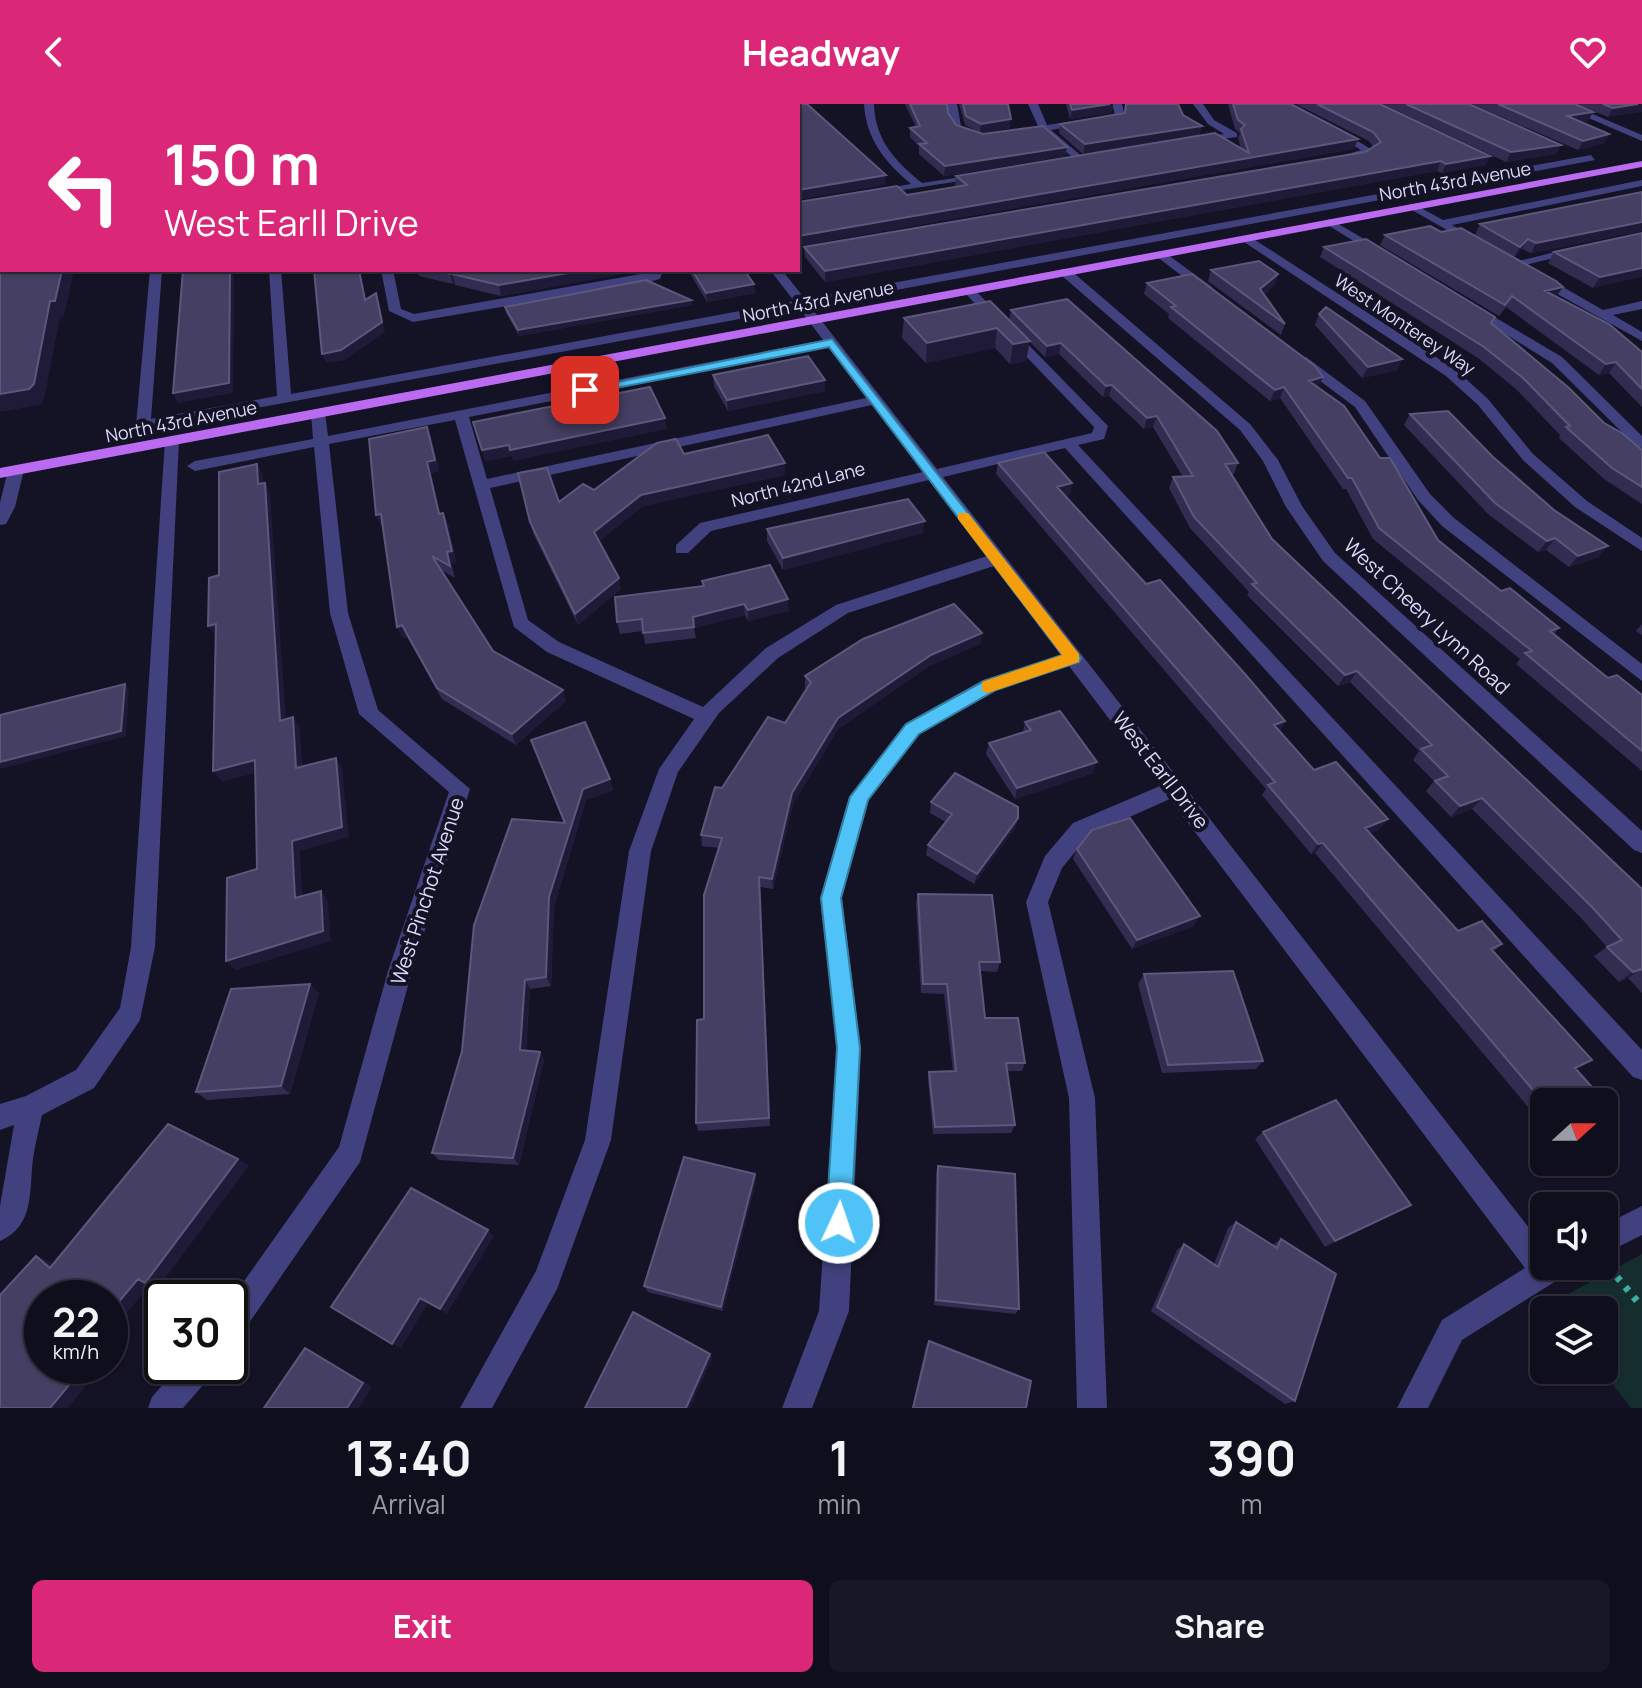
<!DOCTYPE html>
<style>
body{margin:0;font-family:Manrope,sans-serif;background:#181725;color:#f1f3f6;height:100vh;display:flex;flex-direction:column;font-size:30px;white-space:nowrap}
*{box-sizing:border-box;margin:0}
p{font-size:26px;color:#9b9ca3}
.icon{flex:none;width:44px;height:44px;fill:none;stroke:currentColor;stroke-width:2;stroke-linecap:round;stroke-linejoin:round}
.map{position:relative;height:1304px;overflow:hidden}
.side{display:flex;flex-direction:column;background:#0f0e1c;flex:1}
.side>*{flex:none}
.top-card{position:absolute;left:0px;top:0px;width:800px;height:168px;box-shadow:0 2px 6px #0004,0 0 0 2px #2f2e3b;background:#db2777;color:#fff;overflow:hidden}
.needle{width:52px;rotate:69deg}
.buttons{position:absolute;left:1530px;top:984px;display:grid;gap:16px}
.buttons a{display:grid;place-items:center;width:88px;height:88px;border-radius:12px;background:#0f0e1c;box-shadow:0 2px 6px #0004,0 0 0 2px #2f2e3b;font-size:40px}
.speed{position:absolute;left:24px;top:1176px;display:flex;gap:16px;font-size:40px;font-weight:700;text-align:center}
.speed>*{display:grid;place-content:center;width:104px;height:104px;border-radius:50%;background:#0f0e1c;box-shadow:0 2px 6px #0004,0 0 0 2px #2f2e3b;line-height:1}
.speed small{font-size:20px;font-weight:400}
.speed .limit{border:4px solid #111;border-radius:12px;background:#fff;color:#111}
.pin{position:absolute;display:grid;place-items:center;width:68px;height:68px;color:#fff;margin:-34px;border-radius:16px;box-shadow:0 4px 12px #0006}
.me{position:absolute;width:88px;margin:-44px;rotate:3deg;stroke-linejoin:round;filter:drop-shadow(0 0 6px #0008)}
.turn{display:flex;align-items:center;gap:28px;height:168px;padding:0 32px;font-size:36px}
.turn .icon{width:104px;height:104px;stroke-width:2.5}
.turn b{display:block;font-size:56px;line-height:68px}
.eta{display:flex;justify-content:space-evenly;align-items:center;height:136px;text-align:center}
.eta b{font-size:48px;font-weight:700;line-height:56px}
.primary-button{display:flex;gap:16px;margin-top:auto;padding:16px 32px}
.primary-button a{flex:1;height:92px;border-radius:12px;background:#db2777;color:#fff;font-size:32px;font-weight:700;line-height:92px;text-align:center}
.primary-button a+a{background:#181725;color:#f1f3f6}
header{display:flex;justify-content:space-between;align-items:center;height:104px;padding:0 32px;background:#db2777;color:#fff;font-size:36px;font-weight:700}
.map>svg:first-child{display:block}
.green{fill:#152e2d}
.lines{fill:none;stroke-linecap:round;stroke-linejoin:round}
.path{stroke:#3bada3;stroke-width:7;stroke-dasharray:5 8;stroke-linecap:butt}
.minor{fill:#42417f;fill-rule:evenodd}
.major{fill:#bb6bf1;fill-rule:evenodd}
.wall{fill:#332c51}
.shaded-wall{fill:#1f1a38}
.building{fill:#453f63;stroke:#5d577b;stroke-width:2}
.route{fill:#4fc3f7;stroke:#337fa1;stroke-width:2}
.slow{fill:#f59e0b}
.labels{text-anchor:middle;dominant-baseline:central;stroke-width:8;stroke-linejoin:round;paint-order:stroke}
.far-street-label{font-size:18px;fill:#dcd9fb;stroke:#141225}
.street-label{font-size:20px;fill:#dcd9fb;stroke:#141225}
</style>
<header><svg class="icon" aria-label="back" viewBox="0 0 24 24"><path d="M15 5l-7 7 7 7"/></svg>Headway<svg class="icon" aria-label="heart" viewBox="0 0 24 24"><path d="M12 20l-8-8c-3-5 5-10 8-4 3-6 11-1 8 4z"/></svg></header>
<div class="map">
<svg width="1642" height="1304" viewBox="0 0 1642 1304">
<rect width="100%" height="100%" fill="#141225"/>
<!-- green -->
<path class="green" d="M1642,1150V1304H1631L1602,1266L1604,1206H1555L1550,1200Z"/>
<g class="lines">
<!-- path -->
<path class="path" d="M1617,1173L1642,1203"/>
<!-- minor -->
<path class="minor" d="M115,0H125L126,2H116Z
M699,0H709L698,2Z
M864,0H874C875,36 895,57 922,79L981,70L986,73L870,91V87L911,80C885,58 866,35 864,0Z
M947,0H957L961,22L975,32V36C954,36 948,19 947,0Z
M1028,0H1038L1047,21L1115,11L1112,0H1122L1125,13L1051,26L1085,55L1081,60L1041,28L1016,30V26L1038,22Z
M1193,0H1203L1214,16L1237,29V33L1191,39V35L1224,30L1208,20Z
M1556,0H1569L1642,31V37Z
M2,3V9L0,10V4Z
M1330,24H1336L1374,47L1342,56V52L1361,46L1330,28Z
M1591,51L1595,56L810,202L937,365L1092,329L1094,323L962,186L972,183L1108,322L1104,335L1078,341L1642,946V976L1633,973L1065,344L943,373L1544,1143V1162H1568L1564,1172L1462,1236L1428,1304H1397L1442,1216L1525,1164L1170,695L1089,731L1062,764L1048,798L1095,994L1107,1304H1077L1069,994L1026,798L1045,752L1073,719L1160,682L1069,562L997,586L919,630L869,696L842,794L861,944L849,1207L812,1304H782L819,1207L837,944L820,794L849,693L905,620L983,576L1061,551L994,462L848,509L778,554L719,609L678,668L651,747L611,1036L557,1185L492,1304H460L536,1167L585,1036L629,747L659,665L694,615L547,548L514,523L455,316L329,340L348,509L378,606L470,685L412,867L360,1058L240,1232L230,1237V1197L339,1043L388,867L449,688L359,610L330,509L314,343L195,367L187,362L195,357L313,335L311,309L318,305L325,309L328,332L823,236L799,204L143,325L136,321L150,166H162L151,315L277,292L269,166H281L291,290L794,197L770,166H782L805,195ZM828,243L866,294L487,375L469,313ZM872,301L923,368L700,419L676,441V449H688L711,427L929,376L987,452L836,501L766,544L703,603L559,538L528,516L490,384Z
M1642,76V82L1452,121L1479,137V141L1475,142L1405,102L1414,100L1443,116Z
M1330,115L1386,148L1388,150L1378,152L1326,120L1324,118Z
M1241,132H1249L1456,266L1488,295L1533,350L1587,397L1642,434V447L1575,403L1523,356L1478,301L1446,272L1241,136Z
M1579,142L1583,143V147L1513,164L1507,160Z
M1156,148H1164L1212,183V189H1204L1156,152Z
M1061,165H1069L1250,320L1278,356L1302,402L1335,449L1642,727V749L1634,746L1323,457L1286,403L1263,357L1240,326L1061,171Z
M381,166H393L401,205L414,210L663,166L660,175L644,179L413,218L389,207Z
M1534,171H1542L1603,206L1642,197V205L1613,211L1642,228V237L1534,177Z
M1471,199L1562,253L1642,332V344L1637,343L1552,259L1467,206L1465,203Z
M1296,253H1306L1365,297L1430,390L1454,414L1642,560V577L1442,422L1418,396L1355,303L1296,259Z
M172,333L179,337L155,843L140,916L94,984L42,1011C39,1025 35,1040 33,1055C29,1086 35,1122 0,1137V1102L14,1021L0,1026V1000L26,992L76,966L120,904L131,843L165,337Z
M16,361L24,366L15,403L6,420L0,421V399L8,366Z
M1642,1102V1131L1604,1150V1121Z
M179,1262H214L210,1273L183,1304H148L152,1293Z"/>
<!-- major -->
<path class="major" d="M1642,57V63L0,374V364Z"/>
</g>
<!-- wall -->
<path class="wall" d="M905,0H947L948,9L956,21L983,30L1067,43L1065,52L944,72L919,50V42L910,33V24L916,23Z
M959,0H1008L1010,24L980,29L965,21Z
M1066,0H1113L1111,9L1070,15Z
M1125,0H1178L1183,11L1202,22L1199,31L1083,50L1059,29L1060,20L1124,9Z
M1228,0H1291L1354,45L798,142V98L907,91L957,83L955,82L956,72L1241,45L1238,34L1240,29L1235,25Z
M1296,0H1380L1490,52L1485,61L1442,69L1437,67L825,178L805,153L804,143L1365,48L1373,43L1369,37Z
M1383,0H1469L1561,41L1556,50L1506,58Z
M1472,0H1575L1593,8L1588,17L1581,18L1609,30L1604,39L1578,46Z
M1577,0H1642L1608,13Z
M1642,88V127L1531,149L1522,145L1514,153L1475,131L1480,120Z
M1642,129L1593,184L1548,159L1554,148Z
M1385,131L1557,193L1642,248V303L1609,269L1599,271L1506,203L1499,212L1380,141Z
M1324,143L1492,220L1604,319L1642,346V400L1604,375L1559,334L1560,331L1516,285L1478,254L1320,153Z
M417,166H621V170L501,192L455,181V179L453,180L419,172Z
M688,166H744L754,180L755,189L707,198Z
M1211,166L1278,170L1275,181L1264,190L1285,220L1281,231L1208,177Z
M1147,179L1319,284L1438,436L1501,487L1559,524L1554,530L1608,574L1642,591V667L1516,560L1520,555L1373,435L1346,385H1343L1280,294L1270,297L1168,214L1169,210L1144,190Z
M691,196L692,201L519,232L506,209L505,203Z
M1011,206L1238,359L1234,370H1232L1272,435L1642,785V889L1628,874L1619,878L1594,852L1607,843L1581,814L1472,705L1451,713L1426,687L1434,677L1413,656L1419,647L1350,578L1338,582L1247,491L1249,488L1190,424L1169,384L1173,373H1183L1153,323L1144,325L1109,292L1103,293L1059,250L1045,253L1029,237L1026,257L1010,260L995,244L926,259L902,234L904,214L1009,216Z
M1319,210L1402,255L1397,266L1362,274L1315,221Z
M713,271L825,287L728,307L714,282Z
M1410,310L1493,353L1554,406L1599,453L1569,463L1546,446L1538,448L1488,410L1404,321Z
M427,323L431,334L439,367L431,369L440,409H443L448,420L456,458L451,459L455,474L441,466L493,547L566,597L516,641L442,595L407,533L402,534L383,422H381L376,411Z
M684,350L785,359V371L643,402L599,437L621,485L578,521L533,429L518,369L559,398L594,386Z
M998,359L1072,379L1070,390L1065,392L1146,480L1285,617L1280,627L1314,666L1388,715L1379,726L1370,729L1458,827L1502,840L1493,848L1576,965L1544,998V1022L1315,749L1311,750L1262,691L1266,685L996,370Z
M767,425L923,429L783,466L767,437Z
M702,477L789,507L748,517L745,511L694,524L696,534L645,540L643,527L620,530L617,518L703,482Z
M1642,520V531L1636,527Z
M982,529L980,540L929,562L838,625L793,700L773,785L760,783L770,1022L698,1027L696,1019L719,744L702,742L701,731L722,684L785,619L807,585L805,584V572Z
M1025,618L1093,669L1015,695L986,650L989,639L1023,628Z
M531,636L610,675L613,686L586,696L554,803L551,882L530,885L526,947L540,948L544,956L519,1061L439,1056L432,1049L564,719Z
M931,698L1018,714L1015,724L974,780L926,751L928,741L946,718L930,709Z
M1077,745L1194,822L1132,845L1073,755Z
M918,790L1000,858L997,868L980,867L985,914L1025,959L1022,967H1007L1015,1021L1011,1029L933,1030L928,976L929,968L953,967L944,890L921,889L916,800Z
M1144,870L1263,957L1256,965L1162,969L1138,880Z
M319,889L290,990L207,996L196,988Z
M1263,1028L1411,1101L1325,1143L1255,1035Z
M938,1062L1019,1205L1015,1210L934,1201L936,1069Z
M755,1070L756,1077L723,1207L648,1188L644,1182Z
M1236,1118L1272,1141L1281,1135L1295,1297L1285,1300L1151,1207L1177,1146L1184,1140L1214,1160L1228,1124Z
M929,1237L1026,1304H912L926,1242Z"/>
<!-- shaded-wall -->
<path class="shaded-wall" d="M1113,0L1111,9L1070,15L1072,6Z
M1638,0H1642V8L1608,13L1613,4Z
M1593,8L1588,17L1562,21L1567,12Z
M1011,15L1010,24L980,29L981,20Z
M1202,22L1199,31L1083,50L1085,40Z
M1609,30L1604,39L1578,46L1583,37Z
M1358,35L1354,45L798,142V132Z
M1561,41L1556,50L1506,58L1511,48Z
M1067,43L1065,52L944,72L945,62Z
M1490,52L1485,61L1442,69L1446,60Z
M1441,57L1437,67L825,178V167Z
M886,71L885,81L798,96V86Z
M1642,118V127L1531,149L1536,139Z
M1528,135L1522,145L1514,153L1520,143Z
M1642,164V173L1593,184L1600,173Z
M62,166H78L74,167L64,212L60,213L44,296L40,301L0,308V290L50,197Z
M230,166H234L233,289L178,299L173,289Z
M359,166H360L368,205L365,196Z
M455,166H473L452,170L455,179L453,180L450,170Z
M585,166H621V170L501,192L499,181Z
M1278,170L1275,181L1256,195L1260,185Z
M754,180L755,189L707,198L706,189Z
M1563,183L1556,193L1545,187Z
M376,189L379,198L385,228L345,256L326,259L322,250Z
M691,196L692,201L519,232L518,226Z
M997,224L995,244L926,259L927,239Z
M1030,237L1026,257L1010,260L1013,240Z
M1061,239L1059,250L1045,253L1047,242Z
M1402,255L1397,266L1362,274L1368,263Z
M1616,258L1609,269L1599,271L1606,260Z
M1323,273L1318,284L1309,277Z
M825,276V287L728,307L727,296Z
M1112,281L1109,292L1103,293L1106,282Z
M1284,283L1280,294L1270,297L1275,286Z
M1157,312L1153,323L1144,325L1147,314Z
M665,314L667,325L513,357L510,346Z
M427,323L431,334L439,367L431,369L443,421L439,410L427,358Z
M509,341L512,352L485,358L482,346Z
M785,359V371L643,402L596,439L594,428L641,391Z
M257,360L263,371L264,391L258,380Z
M265,379L270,390L287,628L280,617Z
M1072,379L1070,390L1054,394L1057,383Z
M443,409L448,420L456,458L451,459L455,474L447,448Z
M381,410L386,421L381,422L376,411Z
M925,417L923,429L783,466V454Z
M1555,434L1546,446L1538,448L1547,437Z
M1608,442L1599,453L1569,463L1578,452Z
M619,474L621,485L578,521L575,510Z
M788,495L789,507L748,517V506Z
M744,500L745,511L694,524L693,513Z
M216,520V533L208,522Z
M402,521L407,533L402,534L397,523Z
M982,529L980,540L929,562L838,625L793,700L773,785L772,775L792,689L838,614L931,551Z
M1357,567L1350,578L1338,582L1345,571Z
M125,580L129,586L126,632L0,665V658Z
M563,586L566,597L516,641L512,630Z
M293,613L300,624L303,675L296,664Z
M1285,617L1279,628L1274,621Z
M336,654L342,664L349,733L300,747L303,804L295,794L292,737Z
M255,656L262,667L222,678L213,667Z
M1097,658L1093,669L1015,695L1017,684Z
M610,675L613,686L586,696L554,803L551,882L546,873L549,793L583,685Z
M1482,694L1472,705L1451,713L1460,702Z
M1018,714L1015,724L974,780L977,770Z
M1388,715L1379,726L1357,734L1365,724Z
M1323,739L1315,749L1311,750L1318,740Z
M321,787L328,797L331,837L236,866L226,857Z
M1200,812L1194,822L1132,845L1137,836Z
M1641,865L1628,874L1619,878L1633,868Z
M525,876L530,885L525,955L520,946Z
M310,880L319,889L290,990L281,982Z
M540,948L544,956L519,1061L513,1054Z
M238,1055L249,1062L158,1184L150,1181L110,1229V1208Z
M755,1070L756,1077L723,1207L721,1203Z
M1411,1101L1400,1107L1325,1143L1335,1137Z
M488,1126L494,1132L447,1210L440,1205Z
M36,1152L51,1158L65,1169L50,1164Z
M420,1194L428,1199L401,1244L392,1240Z
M305,1244L315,1248L372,1283L359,1304H347Z
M710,1250L713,1253L690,1304H686Z
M64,1262H82L78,1268L90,1277L68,1304H50Z"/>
<!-- building -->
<path class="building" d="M200,0H667L666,2H194Z
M734,0H807L886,71L798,86V2H734Z
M910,0H947L948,9L956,21L983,30L1043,22L1067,43L945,62L919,40L927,39L910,24L920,22Z
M963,0H1008L1011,15L981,20L966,12Z
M1070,0H1110L1072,6Z
M1126,0H1178L1183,11L1202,22L1085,40L1060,20L1125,9Z
M1233,0H1291L1358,35L798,132V98L897,82L907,91L967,81L956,72L1215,29L1249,49L1241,25L1245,21L1238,16Z
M1317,0H1380L1490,52L1446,60L1441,57L825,167L804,143L1365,48L1381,38L1373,28Z
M1406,0H1469L1561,41L1511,48Z
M1498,0H1575L1593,8L1567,12L1609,30L1583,37Z
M1603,0H1638L1613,4Z
M0,48L2,49V166H62L55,197H50L34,280L29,285L0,290Z
M1642,88V118L1536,139L1528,135L1520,143L1480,120Z
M1430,122L1441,128L1461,124L1556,177L1563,183L1545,187L1609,220L1642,248V285L1616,258L1606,260L1512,192L1505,201L1385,131Z
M1642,129V164L1600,173L1554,148Z
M1366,135L1495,213L1491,219L1569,284L1604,319L1622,329L1642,346V383L1612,364L1566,323L1570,322L1523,274L1484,243L1324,143Z
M1259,157L1278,170L1260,185L1285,220L1211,166Z
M183,166H230L229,279L173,289Z
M314,166H359L365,196L376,189L382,218L341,246L322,250Z
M434,166H455L450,170Z
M473,166H585L499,181L452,170Z
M692,166H744L754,180L706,189Z
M1192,170L1315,262L1323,273L1309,277L1344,302L1380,354H1390L1438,436L1501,487L1510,484L1559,524L1550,527L1608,574L1617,571L1642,591V647L1525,549L1532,547L1379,424L1352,374H1348L1284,283L1275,286L1171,203L1176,202L1147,179Z
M646,176L691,196L518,226L505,203Z
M1067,195L1217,327L1238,359L1225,360L1272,435L1642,785V866L1641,865L1633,868L1607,843L1622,836L1593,804L1482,694L1460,702L1435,677L1448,672L1421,645L1432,641L1357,567L1345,571L1252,480L1257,479L1194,413L1173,373L1193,372L1157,312L1147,314L1112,281L1106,282L1061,239L1047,242L1011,206Z
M990,197L1030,237L1013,240L997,224L927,239L904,214Z
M1326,203L1402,255L1368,263L1319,210Z
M808,252L825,276L727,296L713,271Z
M650,283L665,314L510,346L509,341L482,346L473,318Z
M1448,307L1493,353L1554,406L1608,442L1578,452L1555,434L1547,437L1495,399L1410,310Z
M427,323L435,356L427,358L439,410L443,409L452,447L447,448L450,462L432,452L493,547L563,586L512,630L437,584L402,521L397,523L381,410L376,411L369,335Z
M768,331L785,359L641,391L594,428L619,474L575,510L530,418L518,369L547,364L559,398L583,380L594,386L657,339L676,335L684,350Z
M1044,348L1072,379L1057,383L1146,480L1160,476L1245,570L1285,617L1274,621L1314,666L1336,658L1388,715L1365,724L1458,827L1482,817L1502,840L1491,845L1592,956L1575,964L1608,1001L1604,1003V998L1544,999L1323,739L1318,740L1268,681L1275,678L998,359Z
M257,360L258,380L265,379L280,617L293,613L296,664L336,654L342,723L292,737L295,794L321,787L323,827L226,857L227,774L257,765L255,656L213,667L216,520L208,522L209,474L219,471V368Z
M908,395L925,417L783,454L767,425Z
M770,461L788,495L748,506L744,500L693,513L694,523L643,529L642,515L617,518L615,493L704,482L702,477Z
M954,500L982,529L931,551L838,614L792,689L772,775L759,773L769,1014L696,1019L697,916L704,915V791L722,734L701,731L715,683L722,684L768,613L785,619L811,578L805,572L863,535Z
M125,580L121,627L0,658V611Z
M1060,607L1097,658L1017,684L989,639L1031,626L1025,618Z
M585,618L610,675L583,685L549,793L546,873L525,876L520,946L540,948L513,1054L432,1049L462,947L474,821L512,715L565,719L531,636Z
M955,669L1018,703V714L977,770L928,741L952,710L931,698Z
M1130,714L1200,812L1137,836L1077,745L1092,726Z
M918,790L992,791L1000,858H979L985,914H1018L1025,959H1006L1015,1021L935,1023L929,968L956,967L947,880H923Z
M1233,867L1263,957L1168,961L1144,870Z
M310,880L281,982L196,988L231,885Z
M1336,996L1411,1101L1335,1137L1263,1028Z
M168,1020L238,1055L145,1179L138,1175L110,1208V1194H42V1262H64L62,1264L75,1274L50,1304H0V1191L36,1152L50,1164Z
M684,1053L755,1070L721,1203L644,1182Z
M938,1062L1015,1070L1019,1205L936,1196Z
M411,1084L488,1126L440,1205L420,1194L392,1240L331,1203Z
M1236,1118L1277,1144L1281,1135L1336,1170L1295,1297L1157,1203L1184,1140L1218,1163Z
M633,1208L710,1250L686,1304H585Z
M929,1237L1031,1277L1026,1304H913Z
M305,1244L363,1279L347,1304H264Z"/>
<!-- route -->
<path class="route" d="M832,235L1081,554L1079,558L996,586L919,630L868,696L841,794L860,944L851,1119L848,1128L839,1132L830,1128L826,1119L837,944L821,794L850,693L906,620L984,577L1062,551L829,243L585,290L578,286Z"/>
<!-- slow -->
<path class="slow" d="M958,409H968L1079,550V558L988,589L982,587V578L1062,551L958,415Z"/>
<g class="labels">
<!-- far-street labels -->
<g class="far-street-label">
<text transform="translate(1455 77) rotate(-10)">North 43rd Avenue</text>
<text transform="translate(818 197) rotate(-11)">North 43rd Avenue</text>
<text transform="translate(1405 220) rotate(34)">West Monterey Way</text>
<text transform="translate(181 317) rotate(-11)">North 43rd Avenue</text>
<text transform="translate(798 380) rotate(-14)">North 42nd Lane</text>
</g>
<!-- street labels -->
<g class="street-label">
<text transform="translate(1427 512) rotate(43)">West Cheery Lynn Road</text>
<text transform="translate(1161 666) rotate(52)">West Earll Drive</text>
<text transform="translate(427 787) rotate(-72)">West Pinchot Avenue</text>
</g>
</g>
</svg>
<div class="buttons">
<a><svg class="needle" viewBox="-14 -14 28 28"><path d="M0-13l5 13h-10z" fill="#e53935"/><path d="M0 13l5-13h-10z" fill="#9b9ca3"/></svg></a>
<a><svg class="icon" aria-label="sound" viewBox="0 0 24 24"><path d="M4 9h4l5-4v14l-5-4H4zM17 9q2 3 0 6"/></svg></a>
<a><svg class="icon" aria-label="layers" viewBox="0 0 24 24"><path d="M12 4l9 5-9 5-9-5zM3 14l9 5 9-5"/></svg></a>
</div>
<div class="speed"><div>22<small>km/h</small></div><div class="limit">30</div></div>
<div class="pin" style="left:585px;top:286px;background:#d93025"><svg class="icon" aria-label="arrive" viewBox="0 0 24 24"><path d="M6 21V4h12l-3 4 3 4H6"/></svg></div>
<svg class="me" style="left:839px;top:1119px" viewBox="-20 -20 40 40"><circle r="17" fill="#4fc3f7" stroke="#fff" stroke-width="3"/><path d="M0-11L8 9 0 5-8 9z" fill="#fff"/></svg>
<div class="top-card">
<div class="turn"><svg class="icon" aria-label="left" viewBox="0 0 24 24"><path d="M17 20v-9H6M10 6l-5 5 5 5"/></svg><div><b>150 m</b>West Earll Drive</div></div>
</div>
</div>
<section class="side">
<div class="eta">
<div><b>13:40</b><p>Arrival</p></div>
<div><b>1</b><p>min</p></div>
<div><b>390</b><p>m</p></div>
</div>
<div class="primary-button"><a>Exit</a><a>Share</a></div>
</section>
